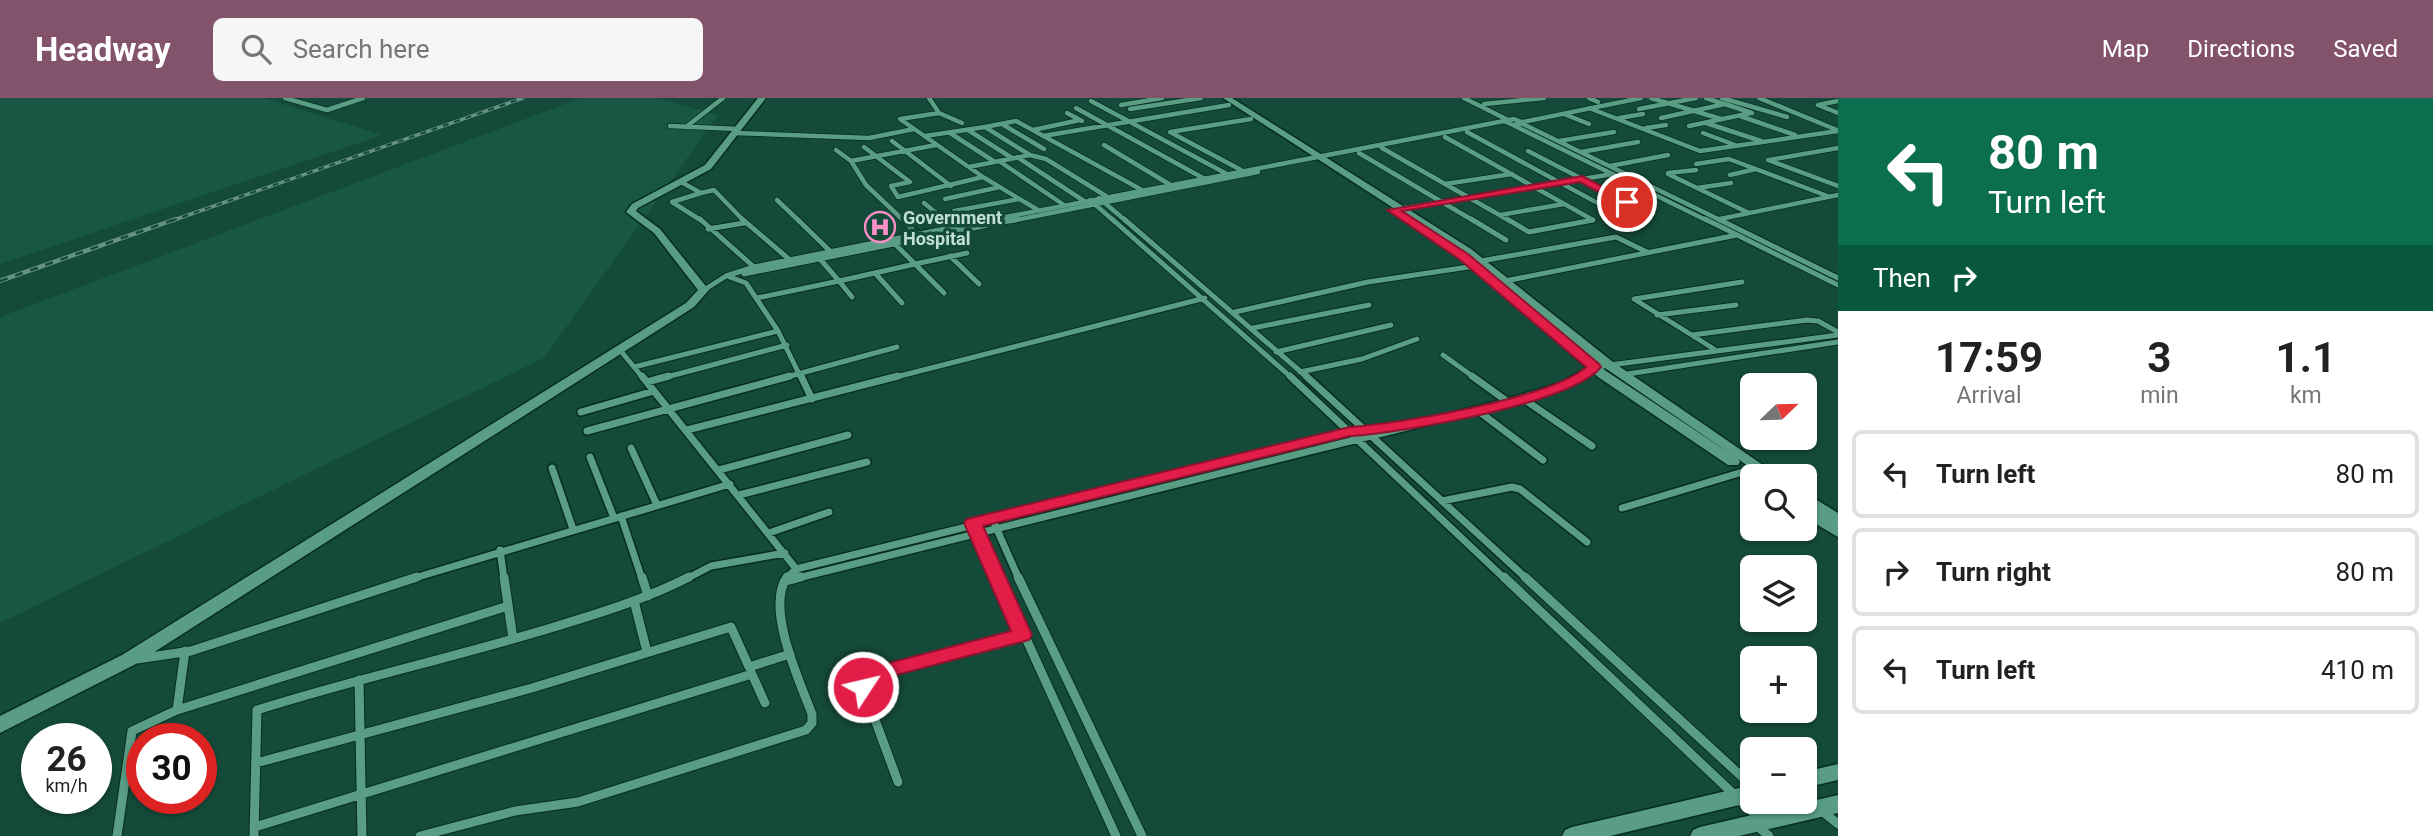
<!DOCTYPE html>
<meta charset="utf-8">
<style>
body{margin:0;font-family:Roboto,sans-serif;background:#f6f6f6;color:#222;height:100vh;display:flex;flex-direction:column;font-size:26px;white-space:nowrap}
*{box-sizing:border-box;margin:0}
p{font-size:23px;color:#767676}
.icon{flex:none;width:38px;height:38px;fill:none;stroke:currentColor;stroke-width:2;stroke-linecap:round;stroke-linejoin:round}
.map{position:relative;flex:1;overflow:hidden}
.sheet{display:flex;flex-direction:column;background:#fff;width:595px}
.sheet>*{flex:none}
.banner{background:#0b6e4f;color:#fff;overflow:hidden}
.needle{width:46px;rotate:67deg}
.fabs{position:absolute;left:1740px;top:275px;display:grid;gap:14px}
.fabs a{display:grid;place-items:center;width:77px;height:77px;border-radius:10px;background:#fff;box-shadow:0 2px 5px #0004;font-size:35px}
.speed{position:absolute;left:21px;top:625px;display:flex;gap:14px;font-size:35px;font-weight:700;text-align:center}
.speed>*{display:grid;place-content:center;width:91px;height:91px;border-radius:50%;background:#fff;box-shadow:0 2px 5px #0004;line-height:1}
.speed small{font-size:18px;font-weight:400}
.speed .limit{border:10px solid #d22;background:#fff;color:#111}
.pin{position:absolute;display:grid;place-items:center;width:60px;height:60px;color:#fff;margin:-30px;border:4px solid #fff;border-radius:50%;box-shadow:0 2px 7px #0007}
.me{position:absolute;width:77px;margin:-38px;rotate:55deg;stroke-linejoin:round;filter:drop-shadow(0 0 5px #0008)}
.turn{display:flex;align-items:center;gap:24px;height:147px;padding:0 35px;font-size:32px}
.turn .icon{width:91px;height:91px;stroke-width:2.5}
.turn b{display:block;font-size:49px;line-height:60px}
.then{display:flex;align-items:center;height:66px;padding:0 35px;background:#0003;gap:14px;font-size:26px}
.eta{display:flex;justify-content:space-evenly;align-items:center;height:119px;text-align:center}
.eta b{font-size:42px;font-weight:700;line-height:49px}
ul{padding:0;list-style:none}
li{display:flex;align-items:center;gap:21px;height:88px;margin:0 14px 10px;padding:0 21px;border:4px solid #e0e0e0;border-radius:10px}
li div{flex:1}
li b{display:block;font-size:26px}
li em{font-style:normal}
header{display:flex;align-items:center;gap:42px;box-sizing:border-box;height:98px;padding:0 35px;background:#83536c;color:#fff}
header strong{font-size:33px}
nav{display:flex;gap:38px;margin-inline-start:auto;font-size:24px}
.search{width:490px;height:63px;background:#f6f6f6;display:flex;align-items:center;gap:18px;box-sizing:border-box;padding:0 24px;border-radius:10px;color:#767676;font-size:26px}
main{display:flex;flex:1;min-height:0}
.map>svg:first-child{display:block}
.built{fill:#175744}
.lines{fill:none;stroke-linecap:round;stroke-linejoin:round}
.street-far3-casing{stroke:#072d22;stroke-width:6}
.street-far2-casing{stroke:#072d22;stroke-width:7}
.street-far1-casing{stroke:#072d22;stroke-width:10}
.street-casing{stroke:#072d22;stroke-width:11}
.secondary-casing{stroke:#072d22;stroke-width:3}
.street-far3{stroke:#599d84;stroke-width:4.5}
.street-far2{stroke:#599d84;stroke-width:5}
.street-far1{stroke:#599d84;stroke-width:7}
.street{stroke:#599d84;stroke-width:9}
.secondary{fill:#599d84;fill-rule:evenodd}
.rail-far1-casing{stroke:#669283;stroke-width:3.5}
.rail-casing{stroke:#669283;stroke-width:4.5}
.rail-far1{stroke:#144a39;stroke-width:2;stroke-dasharray:6;stroke-linecap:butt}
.rail{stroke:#144a39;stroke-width:2.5;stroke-dasharray:8;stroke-linecap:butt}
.route{fill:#e11d48;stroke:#92132f;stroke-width:2}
.labels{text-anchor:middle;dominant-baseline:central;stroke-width:7;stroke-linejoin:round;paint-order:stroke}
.far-poi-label{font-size:18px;font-weight:bold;fill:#bfe0d3;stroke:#144a39;text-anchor:start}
</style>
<header>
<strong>Headway</strong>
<div class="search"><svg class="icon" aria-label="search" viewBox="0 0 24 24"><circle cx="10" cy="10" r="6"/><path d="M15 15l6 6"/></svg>Search here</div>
<nav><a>Map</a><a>Directions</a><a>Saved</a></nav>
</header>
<main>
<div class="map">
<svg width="1838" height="738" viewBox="0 0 1838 738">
<rect width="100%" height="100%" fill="#144a39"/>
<!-- built -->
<path class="built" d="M0,0H264L382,37L0,166Z
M581,0H657L718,17L544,260L0,525V219Z"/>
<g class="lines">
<!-- street-far3 casing -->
<g class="street-far3-casing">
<path id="street-far3" d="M285,0L327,12L363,0
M929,0L939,15L962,25
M1464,0L1506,21
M1589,0L1598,4
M1651,0L1721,21
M1706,0L1724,6
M1722,0L1787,19
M1759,0L1837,32
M1091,3L1225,75
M1838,3L1818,7L1838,15
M1484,6L1544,0
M1121,7L1162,0
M1076,10L1203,80
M1589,10L1700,53L1838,33
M1130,11L1201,0
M1639,11L1696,0
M939,15L900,21L983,79L1038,112
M1067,15L1082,23
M1564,16L1589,26
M1740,18L1795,37
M1619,20L1643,16
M1661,20L1725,6L1752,15
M1514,21L1524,25L1513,27L1504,23Z
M1523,24L1641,0
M1706,25L1761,43
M1002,26L1044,51
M1523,26L1722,123
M1513,27L1708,123
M670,28L738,31
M1689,28L1751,15
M686,29L723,0
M1646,30L1666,27
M968,32L1012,60
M1033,32L1080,22
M1467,34L1627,121
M735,35L869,40L914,31
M950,35L995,64
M1703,35L1735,47
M925,38L985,29
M1043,38L1229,7
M1445,39L1593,122
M892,43L951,88
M1559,43L1614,34
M1104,47L1169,86
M864,49L910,84L891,88L898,99L983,79
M1382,50L1510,123
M836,52L851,63L866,87L904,123
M1528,53L1650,116
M1581,54L1638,44
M1359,55L1474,123
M1030,57L1046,61L1106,98
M1017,59L1084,103
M1768,62L1838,88
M1769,62L1838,50
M851,63L936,47
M999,63L1064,107
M1696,66L1729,61L1830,99
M1610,68L1668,57
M969,69L1030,57L985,29L1016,23L1142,92
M1241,72L1170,34L1251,21
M1668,75L1696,72
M1668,76L1749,115
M1730,77L1756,71
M681,84L701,95L672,104L702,123
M1445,86L1512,76
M1697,90L1731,85
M701,95L714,92L744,123
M1099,100L1126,123
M945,101L1000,89
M777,102L799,123
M1090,102L1114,123
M924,105L946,123
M1392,112L1613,76
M954,113L1019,101
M1500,117L1564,106
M1720,121L1838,97
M985,123L1504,23
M1011,123L1258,74
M1587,123L1593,122"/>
</g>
<!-- street-far2 casing -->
<g class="street-far2-casing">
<path id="street-far2" d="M700,121L754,169
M742,121L790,162
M797,121L830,153
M902,121L916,135
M944,121L953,129
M1112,121L1292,280
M1124,121L1308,280
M1471,121L1506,142
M1507,121L1529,134L1593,122
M1705,121L1838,187
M1718,121L1838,180
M708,131L744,125
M950,158L979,186
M820,161L839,183L915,166L894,145
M1481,163L1616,139L1647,154
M915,166L967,155
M915,166L944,195
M875,175L902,205
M744,176L1019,121
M727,178L746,185L778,233
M1505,183L1737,137
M704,192L726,178L754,169L994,121
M757,200L839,183L852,199
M1235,214L1368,184L1475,168
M1657,217L1736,207
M1253,230L1369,207
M1692,237L1807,222L1818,223L1838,234
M1714,251L1634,201L1742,184
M620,252L643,280
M1276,254L1391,227
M1443,257L1475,280
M634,269L778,233L801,280
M1300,274L1362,261L1417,241
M1621,277L1838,244
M663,280L787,247
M783,280L897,249
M892,280L1205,200
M1576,280L1595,269L1838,237"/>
</g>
<!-- street-far1 casing -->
<g class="street-far1-casing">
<path id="street-far1" d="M642,278L797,472
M801,278L812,301
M1290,278L1505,481
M1306,278L1527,481
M1472,278L1508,304
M647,284L669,278
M1522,300L1592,348
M1477,312L1543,362
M581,314L654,293
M687,332L898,278
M587,333L790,278
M631,350L657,407
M590,359L614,420
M552,370L573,431
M719,372L848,337
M739,397L867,364
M1442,403L1512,389L1520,391L1587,444
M1622,410L1746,373
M621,418L642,481
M995,427L1019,481
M976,430L999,481
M769,435L829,414
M500,452L504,481
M411,481L730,386
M686,481L711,468L785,455
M785,481L796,471L1350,334L1390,331
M794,481L1508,304L1562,288L1579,278"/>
</g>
<!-- street casing -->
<g class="street-casing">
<path id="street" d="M504,479L513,541
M642,479L648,498
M998,479L1116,738
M1018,479L1142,738
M1504,479L1761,722
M1525,479L1752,688
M786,483L801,479
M634,503L647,554
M137,561L191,553L417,479
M751,574L765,605
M359,582L362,738
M177,612L508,508
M256,665L532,590L731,529L749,569L790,556
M898,684L863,589L865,582L878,574L1022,537
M1769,704L1784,717
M1822,713L1838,726
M1756,727L1769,738
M255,729L752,576
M117,738L132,633L177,612L185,553
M254,738L257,612C355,581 456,559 554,529C600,515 646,501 689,479
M420,738L515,713L578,704L806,632L812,625V616C800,584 765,510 787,479"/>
</g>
<!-- secondary casing -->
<g class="secondary-casing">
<path id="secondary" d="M758,0H766L711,71L638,110L636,113L660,131L709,192L694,209L134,567L0,635V618L122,557L686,205L698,192L654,135L626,114L632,106L705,67Z
M1223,0H1232L1471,151L1613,264L1779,378H1762L1738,361L1740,364L1738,367H1728L1598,279L1542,230V226H1550L1606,273L1731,356L1605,270L1463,155Z
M1804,394L1838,415V439L1804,419V407L1807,408L1804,406Z
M1838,666V682L1804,690V674Z
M1752,687V704L1610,738H1562L1565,732L1572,729Z
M1838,697V715L1739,738H1690L1693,732L1700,729Z"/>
</g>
<!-- street-far3 -->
<use href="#street-far3" class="street-far3"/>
<!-- street-far2 -->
<use href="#street-far2" class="street-far2"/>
<!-- street-far1 -->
<use href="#street-far1" class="street-far1"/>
<!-- street -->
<use href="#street" class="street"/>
<!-- secondary -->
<use href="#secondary" class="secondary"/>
<!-- rail-far1 casing -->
<g class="rail-far1-casing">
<path id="rail-far1" d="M171,123L523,0"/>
</g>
<!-- rail casing -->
<g class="rail-casing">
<path id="rail" d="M0,183L176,121"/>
</g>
<!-- rail-far1 -->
<use href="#rail-far1" class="rail-far1"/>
<!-- rail -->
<use href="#rail" class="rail"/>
</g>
<!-- route -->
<path class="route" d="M1582,78L1632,104L1623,107L1580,84L1402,113L1468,156L1599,266L1601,269C1571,306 1400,335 1350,338L983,428L1032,537L1029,542L881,581L877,583L870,595H856L853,589L862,572L1011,533L964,425L967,421L1350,329C1398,326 1552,300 1586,269L1459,161L1387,112Z"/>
<!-- icons -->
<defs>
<g id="hospital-ring" transform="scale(1.575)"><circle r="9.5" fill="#144a39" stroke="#fa8fc7" stroke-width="1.5"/><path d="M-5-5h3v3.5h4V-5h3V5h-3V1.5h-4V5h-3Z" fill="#fa8fc7"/></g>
</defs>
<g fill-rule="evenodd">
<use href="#hospital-ring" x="880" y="129"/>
</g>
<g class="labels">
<!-- far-poi labels -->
<g class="far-poi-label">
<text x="903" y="119">Government<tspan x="903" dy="21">Hospital</tspan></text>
</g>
</g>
</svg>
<div class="fabs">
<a><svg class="needle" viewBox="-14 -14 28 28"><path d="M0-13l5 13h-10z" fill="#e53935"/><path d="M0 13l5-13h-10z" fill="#767676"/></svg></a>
<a><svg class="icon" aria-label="search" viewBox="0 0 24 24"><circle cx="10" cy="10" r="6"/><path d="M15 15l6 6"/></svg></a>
<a><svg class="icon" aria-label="layers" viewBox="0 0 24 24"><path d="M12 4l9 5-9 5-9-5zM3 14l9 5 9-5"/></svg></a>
<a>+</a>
<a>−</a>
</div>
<div class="speed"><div>26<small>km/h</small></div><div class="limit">30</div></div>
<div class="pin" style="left:1627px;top:104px;background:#d93025"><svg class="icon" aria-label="arrive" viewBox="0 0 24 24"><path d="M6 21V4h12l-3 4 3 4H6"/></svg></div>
<svg class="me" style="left:863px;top:589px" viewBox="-20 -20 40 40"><circle r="17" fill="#e11d48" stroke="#fff" stroke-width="3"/><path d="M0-11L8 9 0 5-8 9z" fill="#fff"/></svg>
</div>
<section class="sheet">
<div class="banner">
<div class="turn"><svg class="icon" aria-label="left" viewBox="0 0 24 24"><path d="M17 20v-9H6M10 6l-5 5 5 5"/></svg><div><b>80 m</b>Turn left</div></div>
<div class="then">Then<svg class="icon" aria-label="right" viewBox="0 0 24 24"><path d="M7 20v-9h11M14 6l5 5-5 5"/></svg></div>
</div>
<div class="eta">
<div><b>17:59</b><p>Arrival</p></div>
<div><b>3</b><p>min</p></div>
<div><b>1.1</b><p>km</p></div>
</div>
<ul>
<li><svg class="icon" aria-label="left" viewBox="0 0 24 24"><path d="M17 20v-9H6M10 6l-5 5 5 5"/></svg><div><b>Turn left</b></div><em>80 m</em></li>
<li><svg class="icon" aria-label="right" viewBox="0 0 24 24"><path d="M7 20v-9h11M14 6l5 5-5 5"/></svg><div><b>Turn right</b></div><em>80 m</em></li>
<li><svg class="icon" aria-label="left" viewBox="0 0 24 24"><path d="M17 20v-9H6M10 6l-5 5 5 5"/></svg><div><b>Turn left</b></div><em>410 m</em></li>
</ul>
</section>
</main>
